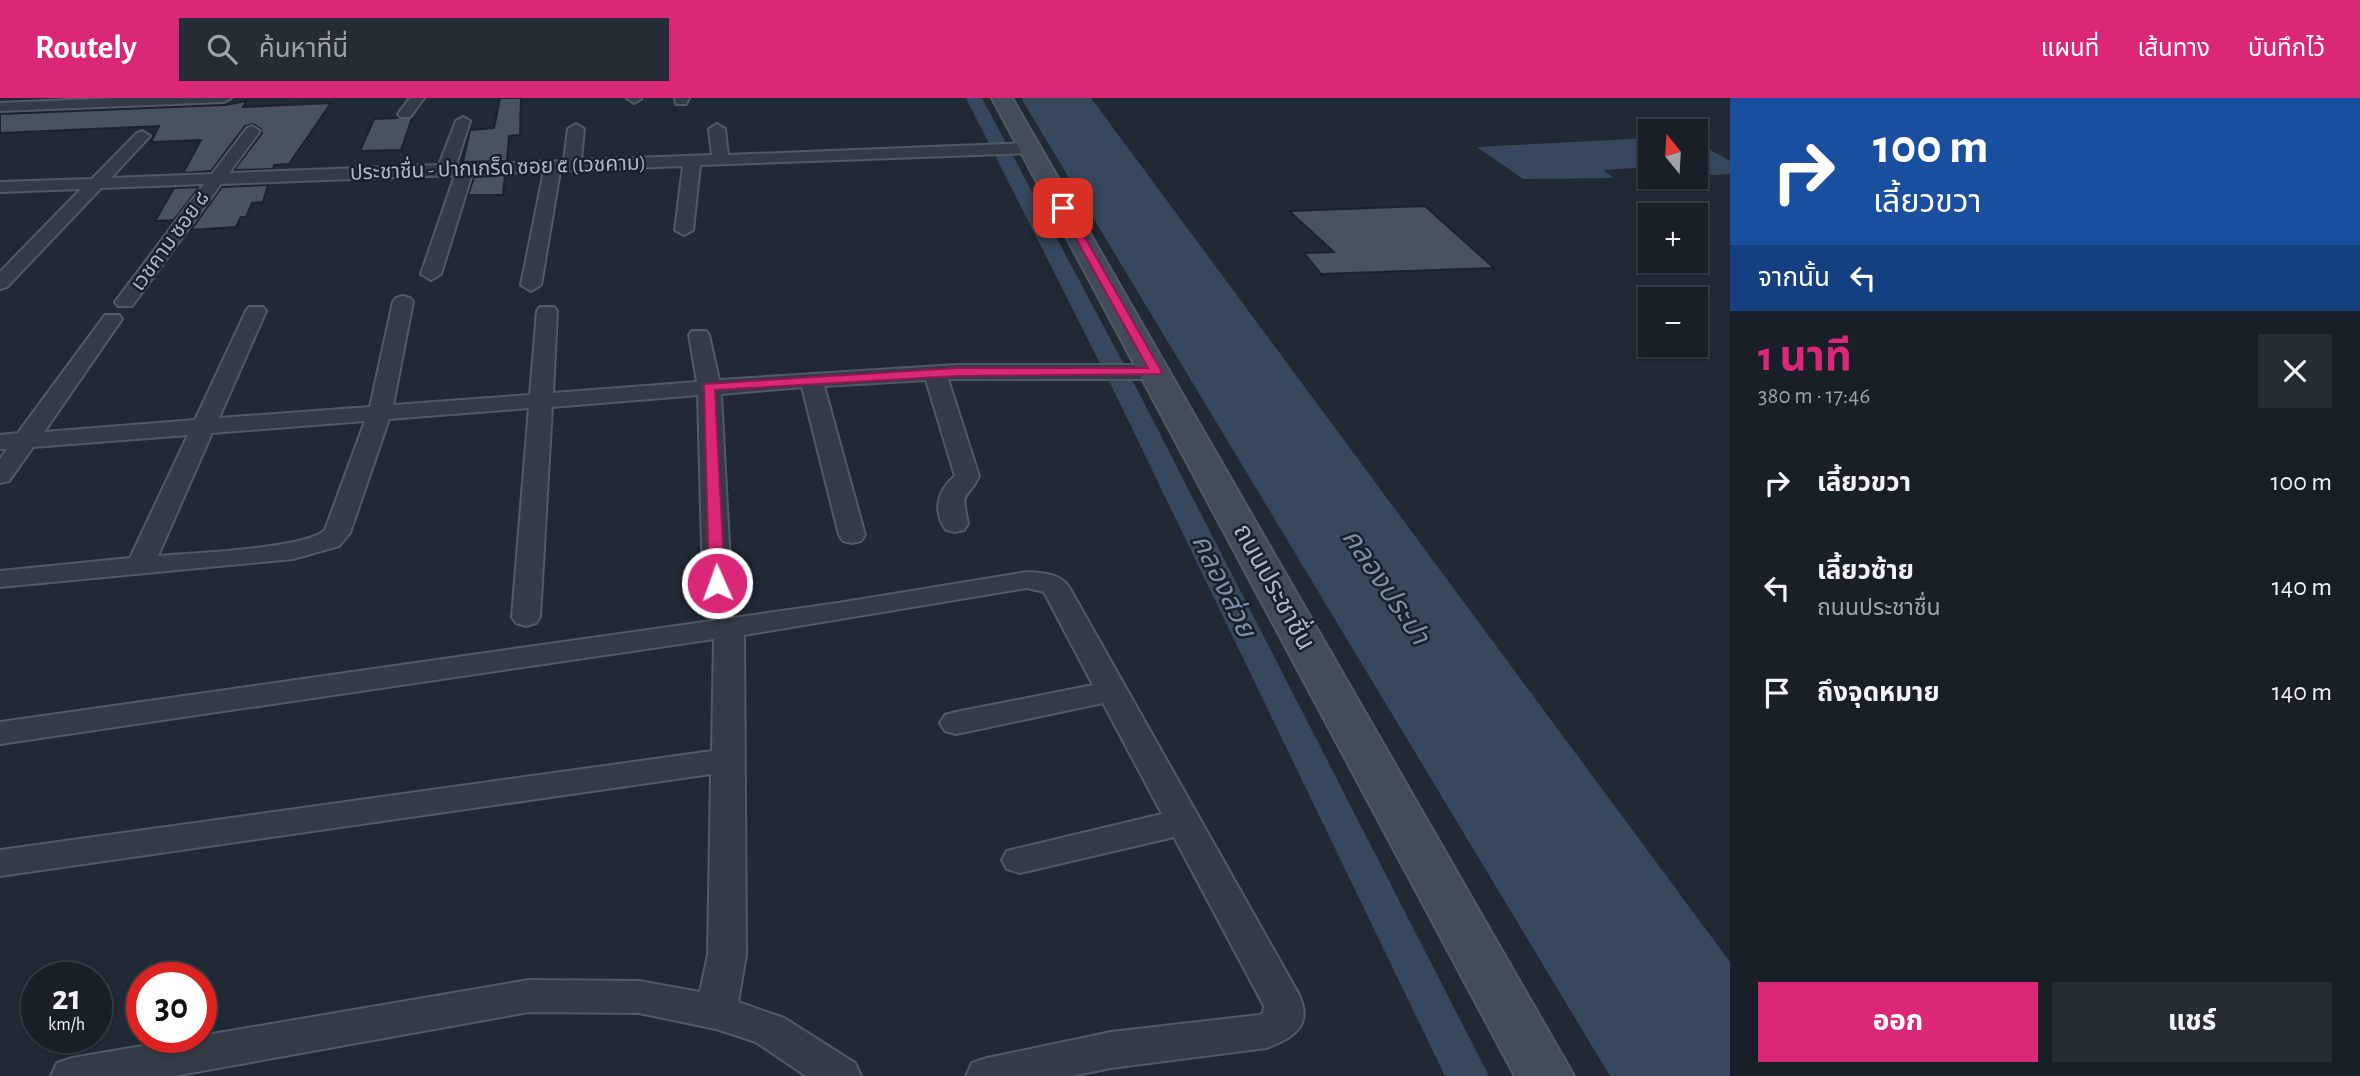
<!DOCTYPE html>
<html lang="th">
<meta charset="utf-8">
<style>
body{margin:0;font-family:"Alegreya Sans","Noto Sans Thai",sans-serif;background:#262c33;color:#f1f3f6;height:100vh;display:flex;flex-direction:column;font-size:26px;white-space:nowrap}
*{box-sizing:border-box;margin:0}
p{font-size:23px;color:#9fa2a7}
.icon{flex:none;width:38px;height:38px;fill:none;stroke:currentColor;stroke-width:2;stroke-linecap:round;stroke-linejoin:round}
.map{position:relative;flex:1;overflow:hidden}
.side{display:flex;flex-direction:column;background:#191f27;width:630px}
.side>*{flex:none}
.hud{background:#1a4fa0;color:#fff;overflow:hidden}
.needle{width:46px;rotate:342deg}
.buttons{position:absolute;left:1638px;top:21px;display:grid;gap:14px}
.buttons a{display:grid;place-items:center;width:70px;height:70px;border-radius:0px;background:#191f27;box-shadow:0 2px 5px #0004,0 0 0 2px #373d44;font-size:35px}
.speed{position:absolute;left:21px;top:864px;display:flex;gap:14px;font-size:35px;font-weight:700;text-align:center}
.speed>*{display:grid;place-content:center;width:91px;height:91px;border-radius:50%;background:#191f27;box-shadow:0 2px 5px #0004,0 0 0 2px #373d44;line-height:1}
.speed small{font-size:18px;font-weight:400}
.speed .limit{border:10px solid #d22;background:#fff;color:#111}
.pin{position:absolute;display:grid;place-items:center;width:60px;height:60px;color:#fff;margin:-30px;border-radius:14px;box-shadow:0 4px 10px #0006}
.me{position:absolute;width:77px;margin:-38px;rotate:358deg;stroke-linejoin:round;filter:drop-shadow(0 0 5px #0008)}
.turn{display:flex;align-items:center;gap:24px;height:147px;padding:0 28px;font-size:32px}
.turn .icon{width:91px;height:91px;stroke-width:2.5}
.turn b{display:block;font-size:49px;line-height:60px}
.then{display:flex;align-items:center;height:66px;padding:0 28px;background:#0003;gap:14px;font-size:26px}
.round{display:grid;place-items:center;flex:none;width:74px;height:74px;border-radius:0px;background:#262c33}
.summary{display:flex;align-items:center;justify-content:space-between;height:119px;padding:0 28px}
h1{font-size:42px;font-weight:700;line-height:52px;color:#db2777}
.action{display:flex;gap:14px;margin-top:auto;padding:14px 28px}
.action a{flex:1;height:80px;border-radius:0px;background:#db2777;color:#fff;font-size:28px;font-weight:700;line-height:80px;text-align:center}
.action a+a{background:#262c33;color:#f1f3f6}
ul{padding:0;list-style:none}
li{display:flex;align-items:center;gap:21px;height:105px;padding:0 28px}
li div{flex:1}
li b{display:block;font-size:26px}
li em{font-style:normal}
header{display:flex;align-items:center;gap:42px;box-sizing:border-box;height:98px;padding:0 35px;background:#db2777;color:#fff}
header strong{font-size:33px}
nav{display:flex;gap:38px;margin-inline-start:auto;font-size:24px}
.search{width:490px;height:63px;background:#262c33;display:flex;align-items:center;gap:18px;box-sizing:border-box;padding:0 24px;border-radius:0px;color:#9fa2a7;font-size:26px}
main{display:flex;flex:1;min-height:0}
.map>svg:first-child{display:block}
.water{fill:#37475c}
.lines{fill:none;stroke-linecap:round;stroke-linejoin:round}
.canal{fill:#37475c;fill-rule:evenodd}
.building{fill:#495360;stroke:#1b222b;stroke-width:2}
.street-casing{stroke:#515963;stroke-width:4}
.secondary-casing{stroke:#515963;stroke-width:4}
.street{fill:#343b45;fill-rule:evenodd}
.secondary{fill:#424b58;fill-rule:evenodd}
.route{fill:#db2777;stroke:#8e194d;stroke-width:2}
.labels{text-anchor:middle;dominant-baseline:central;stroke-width:5;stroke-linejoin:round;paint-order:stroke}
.far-street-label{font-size:21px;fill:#aeb6c2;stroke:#192029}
.street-label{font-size:26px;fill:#aeb6c2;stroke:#192029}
.water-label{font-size:28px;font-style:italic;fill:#788ea9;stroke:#192029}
</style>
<header>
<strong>Routely</strong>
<div class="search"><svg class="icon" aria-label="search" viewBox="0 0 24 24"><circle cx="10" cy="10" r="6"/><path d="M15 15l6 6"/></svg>ค้นหาที่นี่</div>
<nav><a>แผนที่</a><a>เส้นทาง</a><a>บันทึกไว้</a></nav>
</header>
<main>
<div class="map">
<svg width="1730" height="978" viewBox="0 0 1730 978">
<rect width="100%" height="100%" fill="#212934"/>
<!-- water -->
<path class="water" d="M1021,0H1091L1730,864V978H1610Z
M1650,40V69L1604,72L1613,80L1523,81L1477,49Z
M1696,44L1730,63V76L1696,78Z"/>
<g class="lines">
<!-- canal -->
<path class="canal" d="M966,0H982L1137,291L1489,978H1445L1113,291Z"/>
</g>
<!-- building -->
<path class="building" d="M500,0H521L520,37L509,38L507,63L463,64L470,32L494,30Z
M247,3L243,9L331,5L289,66L274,67L273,71L234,72L262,35L261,31L253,26L245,28L211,73L183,75L201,42L151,44L159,28L0,35V16L224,7Z
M398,20H412L401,52L360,53L374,21Z
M505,77L503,97H468L474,79Z
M268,87L263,104L252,105L246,119H241L236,129L191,132L222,89Z
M199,89L174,122L155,123L174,90Z
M1425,108L1494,170L1321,176L1304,155L1334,154L1289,113Z"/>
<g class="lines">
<!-- street casing -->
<g class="street-casing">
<path id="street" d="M116,0H231L224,4L0,13V5Z
M410,0H424L410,19H400L398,16Z
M627,0H641V1L634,5Z
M675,0H689L686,6H676Z
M463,19L470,23L456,67L564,63L568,31L576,26L584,31L581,62L712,57L709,31L717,26L725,31L728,57L1030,45L1038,50L1030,55L700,67L693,132L684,137L675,132L683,68L560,73L541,187L531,193L521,187L544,73L472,76L441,176L431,182L421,176L455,77L221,86L132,208H118L115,204L204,86L101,90L7,189L0,191V174L81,91L0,94V84L92,81L137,35L142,33L150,38L111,80L212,76L247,30L252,28L260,33L229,75L439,67L456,23Z
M403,198L410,200L413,204L393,307L530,297L537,213L540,209H554L557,213L553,295L697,284L689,237L692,233H706L709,237L719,282L957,267H1156L1164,269L1167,274L1164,279L1156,281H948L979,378C966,406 960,387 968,426L964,432L955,434L946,432C932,412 938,392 955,378L926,282L824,288L865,437L861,443L852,445L843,443L839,437L802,289L721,296L731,485L727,491L717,493L707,491L703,485L698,297L552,309L540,519L536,525L526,528L516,525L512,519L529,310L389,321L350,435L339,448L293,461L0,489V473L130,460L188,337L33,349L9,383L0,385V361L7,351H0V337L18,335L105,217H119L122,221L44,334L195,322L246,213L249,209H263L266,213L219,320L370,309L393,204L396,200ZM365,323L325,432C306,451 190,455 158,458L212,335Z
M1027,474C1042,475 1060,475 1069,489L1298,895C1314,927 1294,940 1266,950L1111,970L1072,978H966L972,965L987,960L1111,934L1259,917L1263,915L1264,908L1174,739L1020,775L1007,771L1002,762L1007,753L1162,716L1103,605L956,636L945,633L940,625L945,617L956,614L1093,587L1044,494L1027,490L744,537L746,857L738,904L784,920L855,965L861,978H806L756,944L716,931L639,915L529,914L174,978H51L57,965L72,960L529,882L639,883L700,894L708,857L711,676L0,778V752L712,653L714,541L0,646V624L838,505Z"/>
</g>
<!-- secondary casing -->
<g class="secondary-casing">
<path id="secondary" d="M992,0H1012L1574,978H1515Z"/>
</g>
<!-- street -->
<use href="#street" class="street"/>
<!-- secondary -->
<use href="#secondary" class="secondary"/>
</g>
<!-- route -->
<path class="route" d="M1063,107L1068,110L1162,274L1160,276L957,278L715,292L725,485L717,490L712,489L709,485L704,286L957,270H1148L1059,110Z"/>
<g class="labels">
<!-- far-street labels -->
<g class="far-street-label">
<text transform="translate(498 70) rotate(-2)">ประชาชื่น - ปากเกร็ด ซอย ๕ (เวชคาม)</text>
<text transform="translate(170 143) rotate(-54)">เวชคาม ซอย ๘</text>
</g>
<!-- street labels -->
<g class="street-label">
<text transform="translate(1274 489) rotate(61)">ถนนประชาชื่น</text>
</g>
<!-- water labels -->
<g class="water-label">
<text transform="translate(1223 488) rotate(64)">คลองส่วย</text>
<text transform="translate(1385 489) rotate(56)">คลองประปา</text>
</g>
</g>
</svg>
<div class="buttons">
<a><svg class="needle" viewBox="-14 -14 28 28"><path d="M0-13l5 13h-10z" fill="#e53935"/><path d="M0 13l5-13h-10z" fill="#9fa2a7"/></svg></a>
<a>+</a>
<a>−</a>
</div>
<div class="speed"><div>21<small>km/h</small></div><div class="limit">30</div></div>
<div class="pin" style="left:1063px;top:110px;background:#d93025"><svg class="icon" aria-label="arrive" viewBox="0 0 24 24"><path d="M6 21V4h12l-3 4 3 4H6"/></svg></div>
<svg class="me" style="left:717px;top:485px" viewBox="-20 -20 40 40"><circle r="17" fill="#db2777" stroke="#fff" stroke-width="3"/><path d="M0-11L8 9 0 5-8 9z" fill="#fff"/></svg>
</div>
<section class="side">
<div class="hud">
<div class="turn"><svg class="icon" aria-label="right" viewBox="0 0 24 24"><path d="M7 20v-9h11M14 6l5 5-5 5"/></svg><div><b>100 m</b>เลี้ยวขวา</div></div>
<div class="then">จากนั้น<svg class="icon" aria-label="left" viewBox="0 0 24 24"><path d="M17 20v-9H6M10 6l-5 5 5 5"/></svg></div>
</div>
<div class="summary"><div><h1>1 นาที</h1><p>380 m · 17:46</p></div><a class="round"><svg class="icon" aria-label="close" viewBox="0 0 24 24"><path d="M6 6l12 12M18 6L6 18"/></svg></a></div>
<ul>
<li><svg class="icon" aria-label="right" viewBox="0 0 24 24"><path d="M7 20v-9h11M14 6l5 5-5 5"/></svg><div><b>เลี้ยวขวา</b></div><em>100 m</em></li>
<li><svg class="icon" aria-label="left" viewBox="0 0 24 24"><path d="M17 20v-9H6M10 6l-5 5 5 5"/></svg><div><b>เลี้ยวซ้าย</b><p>ถนนประชาชื่น</p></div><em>140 m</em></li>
<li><svg class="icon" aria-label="arrive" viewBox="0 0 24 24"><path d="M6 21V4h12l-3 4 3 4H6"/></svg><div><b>ถึงจุดหมาย</b></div><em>140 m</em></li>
</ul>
<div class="action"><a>ออก</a><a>แชร์</a></div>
</section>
</main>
